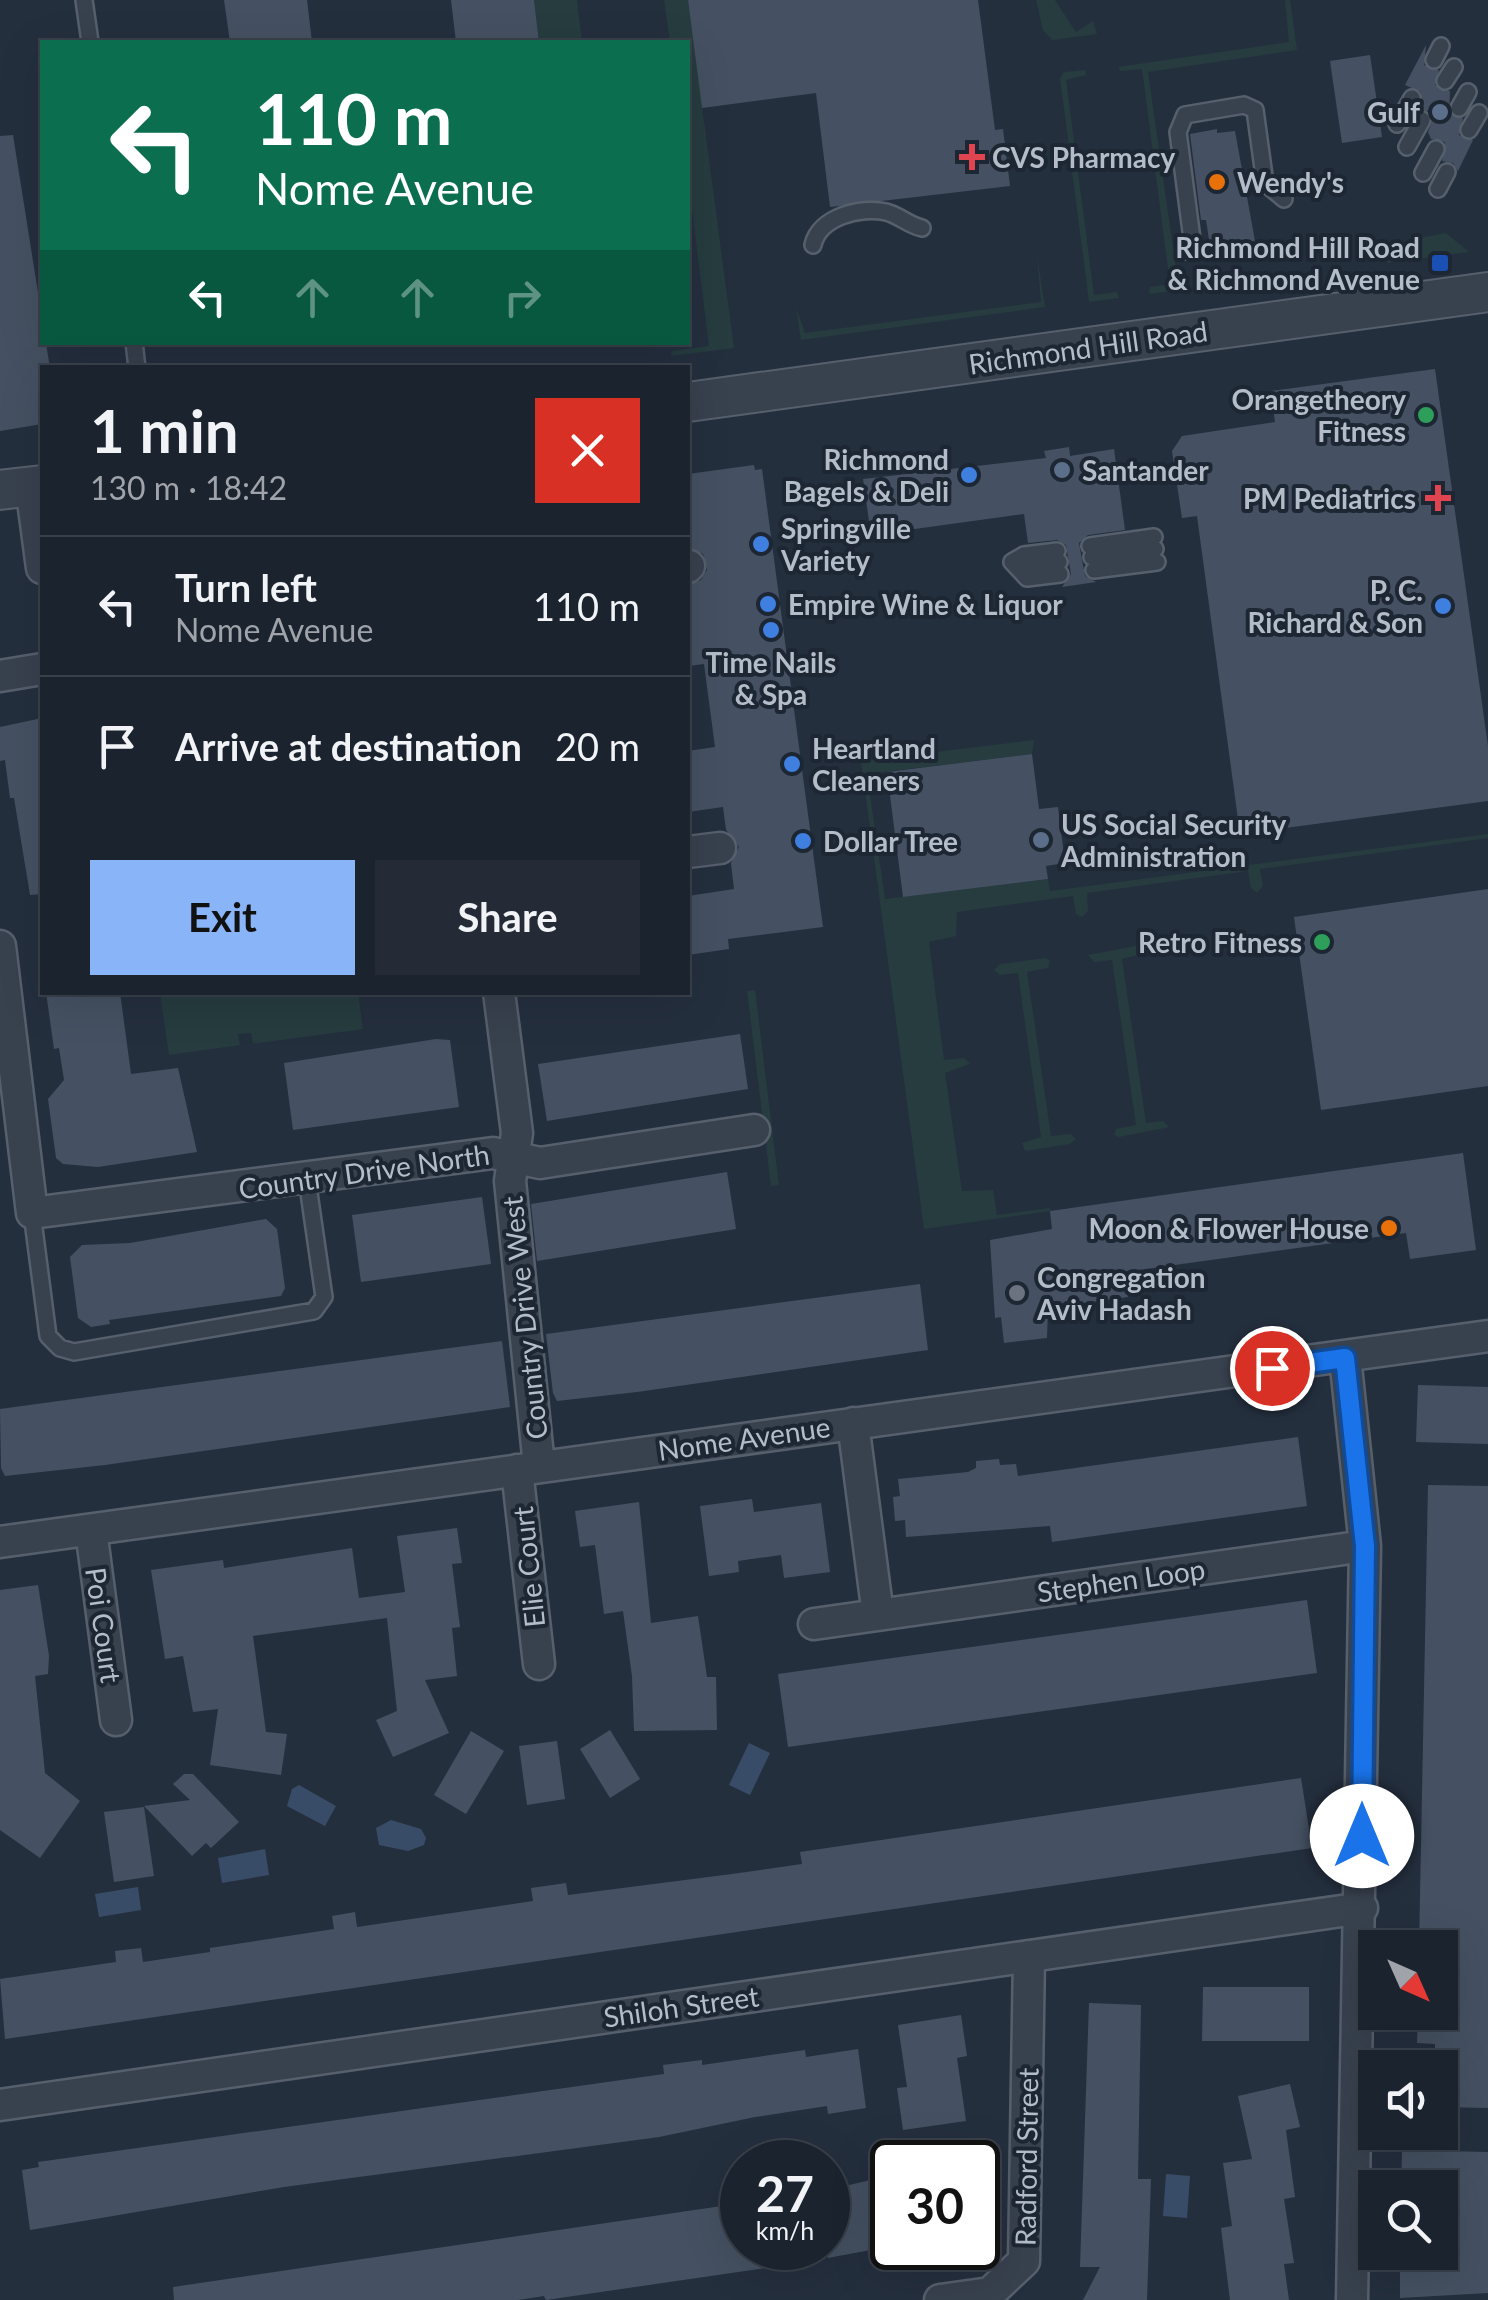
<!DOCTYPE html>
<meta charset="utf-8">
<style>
body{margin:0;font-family:Lato,sans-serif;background:#242b36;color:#f1f3f6;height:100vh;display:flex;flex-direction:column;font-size:38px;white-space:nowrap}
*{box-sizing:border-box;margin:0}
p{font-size:32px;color:#a0a4aa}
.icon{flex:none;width:55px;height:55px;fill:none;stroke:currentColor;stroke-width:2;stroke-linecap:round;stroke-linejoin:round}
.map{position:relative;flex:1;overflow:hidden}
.panel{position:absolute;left:40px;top:365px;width:650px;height:630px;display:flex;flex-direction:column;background:#1b232e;border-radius:0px;box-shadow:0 10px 40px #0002,0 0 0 2px #39404a}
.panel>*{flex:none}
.hud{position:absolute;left:40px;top:40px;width:650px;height:305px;border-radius:0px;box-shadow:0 10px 40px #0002,0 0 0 2px #39404a;background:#0b6e4f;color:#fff;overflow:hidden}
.needle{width:65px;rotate:135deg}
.tools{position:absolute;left:1358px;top:1930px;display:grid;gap:20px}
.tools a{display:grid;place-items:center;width:100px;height:100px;border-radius:0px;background:#1b232e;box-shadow:0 10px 40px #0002,0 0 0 2px #39404a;font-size:50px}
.speed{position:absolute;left:720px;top:2140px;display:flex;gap:20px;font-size:50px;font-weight:700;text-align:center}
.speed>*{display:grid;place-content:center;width:130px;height:130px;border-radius:50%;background:#1b232e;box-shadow:0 10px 40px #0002,0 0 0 2px #39404a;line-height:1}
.speed small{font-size:25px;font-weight:400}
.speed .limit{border:5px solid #111;border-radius:15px;background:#fff;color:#111}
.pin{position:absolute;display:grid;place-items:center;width:85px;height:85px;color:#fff;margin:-42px;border:5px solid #fff;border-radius:50%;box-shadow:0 2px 10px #0007}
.me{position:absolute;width:110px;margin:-55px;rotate:0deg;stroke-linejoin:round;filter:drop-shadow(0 0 8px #0008)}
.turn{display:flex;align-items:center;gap:35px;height:210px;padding:0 50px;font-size:45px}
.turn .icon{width:130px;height:130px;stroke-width:2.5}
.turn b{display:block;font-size:70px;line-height:85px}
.lanes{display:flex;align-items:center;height:95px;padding:0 50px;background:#0003;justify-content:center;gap:50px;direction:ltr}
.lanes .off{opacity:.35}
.round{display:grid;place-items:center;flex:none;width:105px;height:105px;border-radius:0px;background:#242b36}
.overview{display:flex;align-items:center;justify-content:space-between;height:170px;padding:0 50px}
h1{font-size:60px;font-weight:700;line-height:75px}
.primary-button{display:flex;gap:20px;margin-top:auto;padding:20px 50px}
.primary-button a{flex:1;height:115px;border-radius:0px;background:#8ab4f8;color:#111;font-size:40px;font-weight:700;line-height:115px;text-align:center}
.primary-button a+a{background:#242b36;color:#f1f3f6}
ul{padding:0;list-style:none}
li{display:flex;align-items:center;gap:30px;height:140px;padding:0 50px;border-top:2px solid #39404a}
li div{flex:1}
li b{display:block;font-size:38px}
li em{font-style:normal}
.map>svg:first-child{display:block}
.green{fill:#263c3f}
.water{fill:#394c67}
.building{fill:#455162}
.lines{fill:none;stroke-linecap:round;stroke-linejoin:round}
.service-casing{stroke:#565f6c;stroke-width:20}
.minor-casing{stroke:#565f6c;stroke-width:35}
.tertiary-casing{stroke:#565f6c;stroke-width:42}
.service{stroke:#38414e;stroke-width:15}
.minor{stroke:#38414e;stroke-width:30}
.tertiary{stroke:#38414e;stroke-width:38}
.route-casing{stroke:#114b97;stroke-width:25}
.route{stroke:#1a73e8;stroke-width:18}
.service-dot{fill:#5c6f8a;stroke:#1d2633;stroke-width:4}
.health-dot{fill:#e0444e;stroke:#1d2633;stroke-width:4}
.food-dot{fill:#e8710a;stroke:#1d2633;stroke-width:4}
.transit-dot{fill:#1a4fb4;stroke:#1d2633;stroke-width:4}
.leisure-dot{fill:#2e9e5b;stroke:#1d2633;stroke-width:4}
.shop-dot{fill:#3f7fe0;stroke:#1d2633;stroke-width:4}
.worship-dot{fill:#6b7280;stroke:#1d2633;stroke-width:4}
.labels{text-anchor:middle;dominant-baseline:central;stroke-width:8;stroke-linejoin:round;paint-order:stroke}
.poi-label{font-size:28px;font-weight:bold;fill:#b4bcc9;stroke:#1d2633;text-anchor:start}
.street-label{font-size:28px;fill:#b4bcc9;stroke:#1d2633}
</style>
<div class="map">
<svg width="1488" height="2300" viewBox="0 0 1488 2300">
<rect width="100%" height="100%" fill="#242f3e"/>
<!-- green -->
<path class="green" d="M534,0H577L582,42H539Z
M664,0H688L734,348L671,356L672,351L709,346L688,178V42H670Z
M1036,0H1055L1076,32L1093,21L1097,34L1052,40L1043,30Z
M1285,0H1290L1297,50L1148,72L1179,290L1149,294L1150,287L1170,284L1142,69L1121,71L1118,67L1289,42Z
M1085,70L1086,75L1066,80L1094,295L1117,292L1119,298L1089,302L1060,78L1064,72Z
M1446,233L1469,252L1387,263L1398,242Z
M1037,256L1045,307L801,340L796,308L805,333L1041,302Z
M1034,740L1032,754L867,774L885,899L1048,879L1050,891L1488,834V838L1260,869L1263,886L1257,893L1251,888L1248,871L1087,893L1088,911L1082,917L1076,914L1073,896L957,912L956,936L929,942L944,1060L964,1058L970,1064L945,1073L962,1191L993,1190L997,1215L1050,1208V1211L924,1229L861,761Z
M1141,945L1145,949L1142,954L1122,959L1146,1123L1163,1121L1169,1127L1119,1137L1114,1135L1116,1129L1136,1125L1112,960L1094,962L1088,955Z
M1046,958L1050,961L1048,968L1027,972L1051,1136L1071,1134L1076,1139L1070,1144L1025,1151L1022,1143L1041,1137L1018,973L1000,975L994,970L1000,964Z
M755,990L779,1185L771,1186L747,991Z
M160,993H358L363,1029L253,1044L251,1033L238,1034L240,1045L169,1055Z"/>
<!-- water -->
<path class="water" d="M749,1743L770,1753L750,1795L729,1785Z
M299,1785L336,1806L325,1826L287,1806L292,1789Z
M391,1820L421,1829L426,1838L424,1845L408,1851L379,1845L376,1828Z
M265,1849L269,1875L222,1883L218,1858Z
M138,1887L141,1910L99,1917L95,1894Z
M1166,2174L1190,2176L1187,2218L1163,2216Z"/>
<!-- building -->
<path class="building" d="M224,0H307L312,42H230Z
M451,0H534L539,42H456Z
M688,0H978L995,130L1003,129L1010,186L830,207L816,93L702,108Z
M1426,45L1424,65L1439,70L1435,85L1450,91L1449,113L1463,118L1459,135L1473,140L1458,171L1453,163L1442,161L1445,142L1431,139L1428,132L1433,119L1428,111L1418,110L1421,92L1405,85Z
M1370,55L1382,137L1342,143L1330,61Z
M1217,129V133L1235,131L1255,241L1210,246L1206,220H1201L1190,134Z
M13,135L50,368H42V424L0,431V136Z
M1435,369L1488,746V801L1240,834L1197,516L1182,518L1172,451L1182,436L1275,422L1271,391Z
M1069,447L1070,456L1114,449L1125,530L1088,535L1079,543L1085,576L1096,582L1062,587L1071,574L1066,545L1057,540L1028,543L1024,514L871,535L863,479L1046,458L1044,451Z
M754,465L755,470L762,469L823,927L728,939L729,949L688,955V896L734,889L731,863L739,847L726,830L723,807L688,812V751L715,747L704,664L688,666V585L701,580L707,570L703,554L688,548V474Z
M42,718V894L30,895L14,798H10L5,760L0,761V727Z
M1032,754L1039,809L1058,807L1065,863L1046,866L1048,879L903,897L887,772Z
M1488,889V1086L1321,1110L1294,917Z
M46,992H120L131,1074L178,1068L197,1152L98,1167L63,1164L56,1158L48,1099L64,1080L59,1048L54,1049Z
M740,1034L748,1089L547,1121L538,1064Z
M436,1039L450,1040L459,1107L293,1130L284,1063Z
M1463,1153L1476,1250L1410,1259L1406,1233L1124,1272L1128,1297L1048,1308L1047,1338L1004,1343L1001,1317L995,1318L990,1240L1052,1229L1050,1211Z
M727,1172L736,1229L537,1261L531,1204Z
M482,1197L491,1264L361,1282L352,1215Z
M266,1219L277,1229L285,1288L281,1296L109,1320L110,1324L91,1327L78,1318L70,1257L82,1245L130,1243Z
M920,1284L928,1350L637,1392L557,1401L553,1393L546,1334Z
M502,1341L510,1407L105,1465L5,1476L1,1468L0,1409Z
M1418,1385L1488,1387V1444L1416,1442Z
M1298,1437L1307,1506L1052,1542L1050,1526L906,1537L905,1520L895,1521L893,1497L900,1496L898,1479L968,1472L976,1468V1461L999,1459L1000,1465L1016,1464L1018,1476Z
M1428,1485L1488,1486V2108L1440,2107V2068H1390L1389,2059L1435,2048V2044L1417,2043L1418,2012H1440V1948H1419Z
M752,1499L754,1512L821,1503L830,1572L784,1578L781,1555L738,1561L739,1572L709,1576L700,1506Z
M639,1502L651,1623L698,1616L707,1677H716L717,1730L634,1731L632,1676L623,1611L604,1614L595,1545L580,1547L575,1511Z
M457,1528L462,1563L452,1564L460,1627L452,1628L457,1676L425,1680L449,1733L393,1757L376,1720L397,1711L387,1618L253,1636L266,1732L287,1734L281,1775L210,1765L218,1709L193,1712L183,1656L165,1659L151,1570L223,1560L224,1568L352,1548L359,1598L405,1592L397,1536Z
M38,1585L49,1656L48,1674L35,1676L45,1773L80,1801L40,1858L0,1830V1590Z
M1307,1600L1317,1673L788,1747L778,1674Z
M610,1730L640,1779L610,1798L580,1749Z
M471,1731L504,1751L466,1814L434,1795Z
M557,1741L565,1799L527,1805L519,1746Z
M184,1774H193L239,1822L211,1848L206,1843L192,1856L144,1806L190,1800L173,1784Z
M1301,1778L1312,1848L5,2039L0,1979L116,1962L115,1951L141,1948L143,1962L210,1952V1948L334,1929L332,1916L355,1912L357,1927L533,1901L531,1888L566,1883L568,1895L732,1874L802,1864L800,1852Z
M144,1807L154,1876L114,1882L104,1812Z
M1203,1987H1309V2041H1202Z
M1089,2003L1141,2005L1138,2179H1151L1147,2300H1083L1100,2267H1080Z
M961,2015L967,2056L957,2058L966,2121L903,2130L897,2088L907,2087L898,2025Z
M858,2049L866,2108L828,2114L827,2106L755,2117L659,2137L284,2187L30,2230L22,2170L39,2167L38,2162L664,2074L663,2065L702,2060V2065L805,2050L806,2057Z
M1290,2084L1300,2127L1286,2130L1295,2197L1284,2199L1294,2263L1284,2264L1289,2300H1230L1221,2228L1232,2226L1223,2163L1252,2159L1238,2096Z
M1402,2150L1488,2152V2293L1400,2298V2252H1440V2188H1401Z
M892,2175V2246L828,2258V2190Z
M742,2203V2248H812L813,2261L546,2300L544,2296L518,2300H174L173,2287Z"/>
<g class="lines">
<!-- service casing -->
<g class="service-casing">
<path id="service" d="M84,0L90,42
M1434,60L1441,46
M1445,81L1454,67
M1459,108L1468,92
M1397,124L1412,98
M1469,130L1479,113
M1407,147L1422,120
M1423,173L1436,149
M1438,189L1447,172
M813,245C819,217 861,206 886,212C899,215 908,225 922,228
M1186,251L1192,239L1178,132L1185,115L1244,105L1255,110L1265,183L1284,199
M134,342L137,368
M1090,546L1154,537
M1092,557L1155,549
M1012,562L1027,578L1060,574
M1012,562L1026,566L1059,562
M1012,562L1024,555L1057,551
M1094,570L1157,562
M32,1213L48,1336L60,1348L74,1352L314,1311L324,1297L307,1179"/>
</g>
<!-- minor casing -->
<g class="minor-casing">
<path id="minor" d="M31,486L42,568
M688,567L689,566
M0,676L42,669
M688,852L720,848
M0,946L32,1213L493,1153L540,1163L754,1130
M499,992L517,1133L510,1181L539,1466
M1345,1357L1365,1546L1352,2300
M853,1423L878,1615
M517,1470L539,1664
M91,1530L116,1720
M0,1542L1488,1336
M814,1624L1365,1546
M0,2105L1362,1908
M940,2300L990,2293L1024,2261L1029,1956"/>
</g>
<!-- tertiary casing -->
<g class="tertiary-casing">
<path id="tertiary" d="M688,402L1488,292
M0,490L42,485"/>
</g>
<!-- service -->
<use href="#service" class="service"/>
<!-- minor -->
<use href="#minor" class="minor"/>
<!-- tertiary -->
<use href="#tertiary" class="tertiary"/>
</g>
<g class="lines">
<!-- route casing -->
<g class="route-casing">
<path id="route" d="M1272,1368L1345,1358L1365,1546L1362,1836"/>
</g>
<!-- route -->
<use href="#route" class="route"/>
</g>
<!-- markers -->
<g class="service-dot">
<circle cx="1440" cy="112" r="10"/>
<circle cx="1062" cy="470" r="10"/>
<circle cx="1041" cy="840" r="10"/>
</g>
<g class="health-dot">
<path d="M967 142h10v10h10v10h-10v10h-10v-10h-10v-10h10z"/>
<path d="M1433 483h10v10h10v10h-10v10h-10v-10h-10v-10h10z"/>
</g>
<g class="food-dot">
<circle cx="1217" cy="182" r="10"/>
<circle cx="1389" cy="1228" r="10"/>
</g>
<rect class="transit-dot" x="1430" y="253" width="20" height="20" rx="5"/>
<g class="leisure-dot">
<circle cx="1426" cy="415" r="10"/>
<circle cx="1322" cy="942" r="10"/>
</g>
<g class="shop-dot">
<circle cx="969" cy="475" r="10"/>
<circle cx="761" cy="544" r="10"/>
<circle cx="768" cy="604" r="10"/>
<circle cx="1443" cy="606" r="10"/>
<circle cx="771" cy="630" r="10"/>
<circle cx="792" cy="764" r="10"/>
<circle cx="803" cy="841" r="10"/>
</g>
<circle class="worship-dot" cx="1017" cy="1293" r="10"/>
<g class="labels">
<!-- poi labels -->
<g class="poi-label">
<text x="1420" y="112" text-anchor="end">Gulf</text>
<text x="992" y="157">CVS Pharmacy</text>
<text x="1237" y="182">Wendy's</text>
<text x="1420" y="247" text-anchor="end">Richmond Hill Road<tspan x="1420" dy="32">&amp; Richmond Avenue</tspan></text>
<text x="1406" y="399" text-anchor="end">Orangetheory<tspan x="1406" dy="32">Fitness</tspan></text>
<text x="949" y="459" text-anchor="end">Richmond<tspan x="949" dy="32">Bagels &amp; Deli</tspan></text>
<text x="1082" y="470">Santander</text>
<text x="1416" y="498" text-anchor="end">PM Pediatrics</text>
<text x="781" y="528">Springville<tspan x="781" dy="32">Variety</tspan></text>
<text x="1423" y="590" text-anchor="end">P. C.<tspan x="1423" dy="32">Richard &amp; Son</tspan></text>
<text x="788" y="604">Empire Wine &amp; Liquor</text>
<text x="771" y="662" text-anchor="middle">Time Nails<tspan x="771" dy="32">&amp; Spa</tspan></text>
<text x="812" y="748">Heartland<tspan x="812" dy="32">Cleaners</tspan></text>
<text x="1061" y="824">US Social Security<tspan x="1061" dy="32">Administration</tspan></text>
<text x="823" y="841">Dollar Tree</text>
<text x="1302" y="942" text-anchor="end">Retro Fitness</text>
<text x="1369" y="1228" text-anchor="end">Moon &amp; Flower House</text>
<text x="1037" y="1277">Congregation<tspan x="1037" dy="32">Aviv Hadash</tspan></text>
</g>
<!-- street labels -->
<g class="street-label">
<text transform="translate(1088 347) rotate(-8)">Richmond Hill Road</text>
<text transform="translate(364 1171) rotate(-8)">Country Drive North</text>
<text transform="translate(524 1318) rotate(-96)">Country Drive West</text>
<text transform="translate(744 1438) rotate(-8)">Nome Avenue</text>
<text transform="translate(528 1567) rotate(-96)">Elie Court</text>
<text transform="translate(1121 1580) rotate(-8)">Stephen Loop</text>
<text transform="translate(104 1625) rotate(82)">Poi Court</text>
<text transform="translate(681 2006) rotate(-8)">Shiloh Street</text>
<text transform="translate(1026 2157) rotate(-89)">Radford Street</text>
</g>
</g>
</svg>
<div class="tools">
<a><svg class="needle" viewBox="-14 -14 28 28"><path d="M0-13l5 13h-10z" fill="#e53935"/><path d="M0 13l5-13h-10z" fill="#a0a4aa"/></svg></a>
<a><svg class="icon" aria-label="sound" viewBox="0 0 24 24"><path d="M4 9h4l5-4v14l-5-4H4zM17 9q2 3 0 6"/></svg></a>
<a><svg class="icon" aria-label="search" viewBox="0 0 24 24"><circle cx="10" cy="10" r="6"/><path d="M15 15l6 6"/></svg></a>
</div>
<div class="speed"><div>27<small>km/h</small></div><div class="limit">30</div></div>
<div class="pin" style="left:1272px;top:1368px;background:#d93025"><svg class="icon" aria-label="arrive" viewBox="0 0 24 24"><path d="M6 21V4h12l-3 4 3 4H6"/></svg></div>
<svg class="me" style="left:1362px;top:1836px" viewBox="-20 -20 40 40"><circle r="19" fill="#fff"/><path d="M0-13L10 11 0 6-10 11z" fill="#1a73e8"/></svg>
<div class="hud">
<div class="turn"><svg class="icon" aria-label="left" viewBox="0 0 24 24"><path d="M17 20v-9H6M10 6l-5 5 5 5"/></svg><div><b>110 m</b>Nome Avenue</div></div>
<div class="lanes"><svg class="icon" aria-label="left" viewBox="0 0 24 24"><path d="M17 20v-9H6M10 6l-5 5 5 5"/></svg><svg class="icon off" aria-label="ahead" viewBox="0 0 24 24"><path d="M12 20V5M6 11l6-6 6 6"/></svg><svg class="icon off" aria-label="ahead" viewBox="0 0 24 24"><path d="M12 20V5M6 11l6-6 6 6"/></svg><svg class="icon off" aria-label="right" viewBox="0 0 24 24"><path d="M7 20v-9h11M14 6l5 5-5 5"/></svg></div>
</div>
<section class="panel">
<div class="overview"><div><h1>1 min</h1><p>130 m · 18:42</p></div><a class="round" style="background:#d93025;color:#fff"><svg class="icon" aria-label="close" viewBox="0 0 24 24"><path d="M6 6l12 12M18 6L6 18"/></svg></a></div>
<ul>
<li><svg class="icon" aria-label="left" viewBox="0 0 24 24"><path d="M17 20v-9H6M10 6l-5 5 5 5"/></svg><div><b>Turn left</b><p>Nome Avenue</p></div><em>110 m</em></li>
<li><svg class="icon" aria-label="arrive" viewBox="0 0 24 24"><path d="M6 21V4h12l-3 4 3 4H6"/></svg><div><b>Arrive at destination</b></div><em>20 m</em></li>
</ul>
<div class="primary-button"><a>Exit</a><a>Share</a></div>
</section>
</div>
